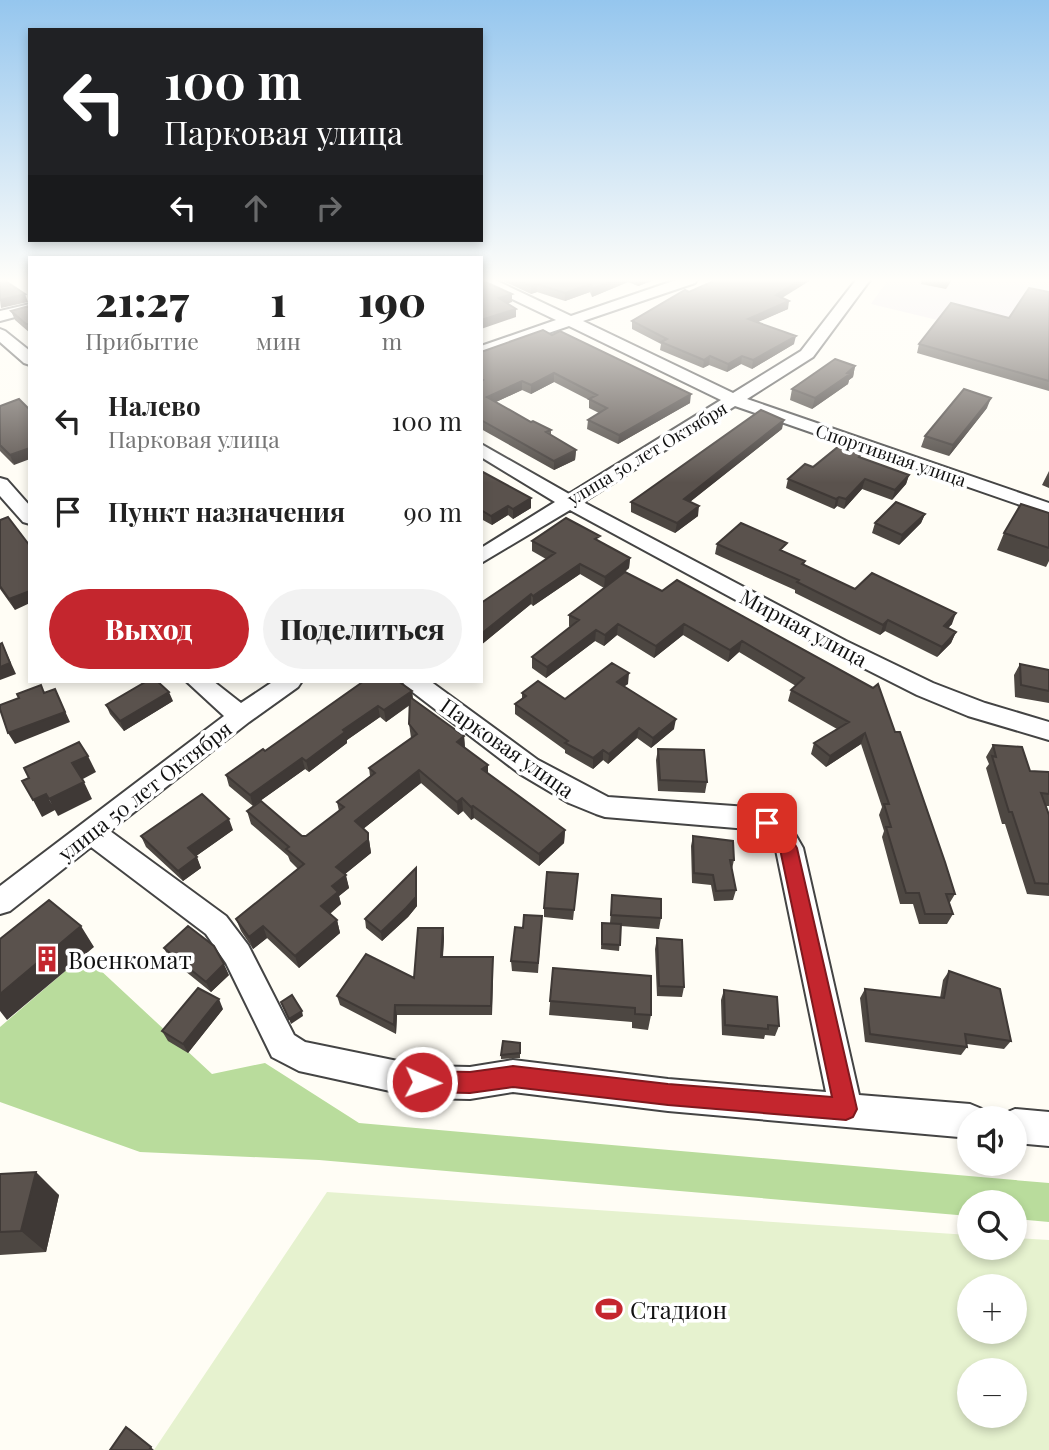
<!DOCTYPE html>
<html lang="ru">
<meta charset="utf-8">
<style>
body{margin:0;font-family:"Playfair Display",serif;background:#f2f2f2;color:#222;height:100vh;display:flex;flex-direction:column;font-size:26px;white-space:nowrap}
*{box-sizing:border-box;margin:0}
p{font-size:23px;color:#767676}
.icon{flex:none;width:38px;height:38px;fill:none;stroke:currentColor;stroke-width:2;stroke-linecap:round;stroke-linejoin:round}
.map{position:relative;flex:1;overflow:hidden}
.details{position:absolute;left:28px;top:256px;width:455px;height:427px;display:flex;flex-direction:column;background:#fff;border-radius:0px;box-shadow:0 4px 10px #0003}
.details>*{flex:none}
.guide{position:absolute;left:28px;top:28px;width:455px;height:214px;border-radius:0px;box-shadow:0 4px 10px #0003;background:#202124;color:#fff;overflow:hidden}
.fabs{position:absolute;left:957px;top:1106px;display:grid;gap:14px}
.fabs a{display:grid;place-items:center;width:70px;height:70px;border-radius:50%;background:#fff;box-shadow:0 4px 10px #0003;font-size:35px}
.pin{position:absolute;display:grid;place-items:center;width:60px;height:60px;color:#fff;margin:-30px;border-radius:14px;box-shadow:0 4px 10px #0006}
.me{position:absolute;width:77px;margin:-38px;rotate:92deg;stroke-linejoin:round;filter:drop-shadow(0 0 5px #0008)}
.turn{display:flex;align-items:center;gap:24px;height:147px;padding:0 21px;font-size:32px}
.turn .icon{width:91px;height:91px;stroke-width:2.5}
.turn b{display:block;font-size:49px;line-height:60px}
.lanes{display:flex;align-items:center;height:66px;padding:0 21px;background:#0003;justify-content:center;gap:35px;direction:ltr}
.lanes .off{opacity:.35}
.eta{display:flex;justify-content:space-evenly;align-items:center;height:119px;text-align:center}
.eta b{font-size:42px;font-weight:800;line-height:49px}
.action{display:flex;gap:14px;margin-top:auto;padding:14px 21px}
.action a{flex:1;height:80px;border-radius:42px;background:#c4262e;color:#fff;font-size:28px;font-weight:800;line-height:80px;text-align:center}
.action a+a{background:#f2f2f2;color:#222}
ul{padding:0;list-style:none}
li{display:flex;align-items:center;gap:21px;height:91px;padding:0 21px}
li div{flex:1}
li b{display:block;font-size:26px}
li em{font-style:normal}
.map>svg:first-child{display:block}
.industrial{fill:#eee6ef}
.forest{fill:#b9dc9c}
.pitch{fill:#e6f2cf;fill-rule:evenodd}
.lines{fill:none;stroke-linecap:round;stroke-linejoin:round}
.street-casing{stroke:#444;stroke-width:4}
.street{fill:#fff;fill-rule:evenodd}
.wall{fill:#4d4742}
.shaded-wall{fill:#3f3936}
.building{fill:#5a524d;stroke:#3f3936;stroke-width:2}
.route{fill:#c4262e;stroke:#7f191e;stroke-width:2}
.labels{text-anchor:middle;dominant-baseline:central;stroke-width:7;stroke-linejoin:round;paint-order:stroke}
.far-street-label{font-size:18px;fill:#111;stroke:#fff}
.street-label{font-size:21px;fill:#111;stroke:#fff}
.near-poi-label{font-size:24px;fill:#111;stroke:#fff;text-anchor:start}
</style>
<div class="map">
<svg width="1049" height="1450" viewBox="0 0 1049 1450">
<rect width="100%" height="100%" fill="#fffdf5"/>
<!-- industrial -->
<path class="industrial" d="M888,280H1049V347L871,304Z"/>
<!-- forest -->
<path class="forest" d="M84,955L212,1074L265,1063L359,1123L1049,1183V1222L1015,1219V1202H970L969,1216L319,1160L140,1152L0,1102V1027Z"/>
<!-- pitch -->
<path class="pitch" d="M327,1192L969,1235L970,1248H1015V1238L1049,1240V1450H154ZM970,1286H1015V1332H970ZM970,1370H1015V1416H970Z"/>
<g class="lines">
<!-- street casing -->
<g class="street-casing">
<path id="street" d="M481,280H495L571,316L676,280H697L695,283L583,321L733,393L801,351L856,280H870L813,357L747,399L1049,503V515L735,406L583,502L846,641L933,683L985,703L1049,722V740L968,716L917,695L830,651L570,510L481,563V548L555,502L481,457V444L569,494L721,400L569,326L481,356V346L556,320L481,284Z
M30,304V313L0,321V311Z
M0,329L5,331L30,351V365L24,363L0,342Z
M0,478L7,480L30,506V524L23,522L0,496Z
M186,681H213L241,703L274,681H302L298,687L249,722L110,831L226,916L248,945L294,1035L305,1042L422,1066L470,1067L513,1060L668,1079L826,1092L776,850L762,836L748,829L605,817L596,814L569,803L520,774L406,687L402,681H430L538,760L608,797L748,807L781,821L795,834L803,848L859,1095L970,1104L982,1109L986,1118H970V1138L668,1111L513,1092L470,1099L422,1098L299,1071L272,1057L226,963L206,934L91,847L10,911L0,914V886L224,716Z
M1015,1109L1049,1112V1146L1015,1143V1118H1001L1003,1114Z"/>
</g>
<!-- street -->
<use href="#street" class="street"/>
</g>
<!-- wall -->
<path class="wall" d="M501,280H654L638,286L628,282L592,297L590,292L565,301L537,292L531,294Z
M922,280H952L946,289L921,284Z
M689,292L782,298L788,309L757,322L794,344L752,369L741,364L727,372L709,365L703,368L660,350L661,344L632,329V321Z
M1049,292V391L917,353L919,344L1009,318Z
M30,297V333L15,320L11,311L29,306Z
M552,335L690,403L618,444L587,429L588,420L599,413L589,408V400L554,382L531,394L522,390L496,402L531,422L551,430V435L576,450L575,460L554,470L481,429V352Z
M855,366L853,377L849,380L848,384L812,409L790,400L792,389Z
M0,406L14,465L0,451Z
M987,408L949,456L921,447L925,436Z
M782,429L690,502L698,516L675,533L631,512V502Z
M861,458L909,475L906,484L892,500L862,489L844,509L837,506L834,509L786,488L788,479L813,467Z
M481,471L531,508L513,519L508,515L492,525L481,519Z
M1049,471V488L1042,485Z
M1049,513V561L1046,567L997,550L1004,533Z
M925,514L921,523L899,545L872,533L875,523Z
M0,520L15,610L0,589Z
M532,541L600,542L630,558L629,568L625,572L662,591L873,688L955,894L949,904L953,914L947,924H919L913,904H900L882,837L884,831L879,815L882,807L861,744L826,767L811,754L814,743L837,729L788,701L791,690L796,686L739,652L728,662L683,635L654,658L617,635L604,646L595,641L546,678L532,668V657L570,627L569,626V615L604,588L580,574L533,606L531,604L481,645L546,559L532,551Z
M717,544L785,552L805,561L804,565L855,589L952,624L948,628L956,632L951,643L937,657L885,631L880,635L795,593V590L715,554Z
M1020,664L1049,670V703L1015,697L1014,675Z
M628,684L624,686L674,729L651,748L637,738L608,764L603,760L593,769L565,753V750L515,714V704L522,699V693L565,699Z
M412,691L413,699L464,736L465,748L488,774L565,830L564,843L539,866L474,818L471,820L463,811L458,815L421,783L363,829L368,833L371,853L345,874L349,888L339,896L341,904L330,914L337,920L340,933L299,968L267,938L253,949L241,931L236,919L298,869L290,861L288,856L251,824L247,811L302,836H306L339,811L337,802L370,776L369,768L411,738L409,724L410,705L386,722L380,717L347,740V743L309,772L305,769L253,806L229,786L226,775L265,751Z
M173,701L124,731L110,714L106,705Z
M993,745L1030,771L1049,772V806H1046L1049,815V896L1027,894L1005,824H1002L986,768L989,764L986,757Z
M658,749L707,782L705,793L658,791L656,760Z
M233,830L196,856L201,868L183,881L146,847L141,836Z
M693,836L734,860L732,869L736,890L733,900L714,901L711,885L692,883L691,846Z
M578,874L573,920L544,917V908Z
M417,877V906L408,917L382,941L366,928L365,919Z
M612,895L661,918L659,929L621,926L619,951L601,949L602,923H610Z
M542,916L538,973L512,971L511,961L523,928Z
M443,928L444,938L443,957H493L492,1015H397L396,1034L340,1005L337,996L414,978Z
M657,938L684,987L682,997L657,996L655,949Z
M164,948L229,975L211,992L169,958Z
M553,968L651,1015L648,1030L632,1028V1022L549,1015Z
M949,971L1011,1041L1004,1049L967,1044V1047L961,1055L865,1042L860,998L865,989L940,998L943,980Z
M724,990L779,1026L775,1036L765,1035L764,1039L722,1035L721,1000Z
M223,1009L188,1053L168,1041L162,1031Z
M520,1043V1058L501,1059V1055Z
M0,1174L59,1195L46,1252L0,1255Z"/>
<!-- shaded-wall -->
<path class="shaded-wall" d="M615,280H629L628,282L592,297V289Z
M639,280H654L638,286Z
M800,280H811L774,303L776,295Z
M537,284V292L531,294V286Z
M591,284L590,292L565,301V293Z
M25,294L28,302L1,308L0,300Z
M512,294V302L499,307V298Z
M789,301L788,309L747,327L748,319Z
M516,309V317L481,329V320Z
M796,336L794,344L752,369L753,360Z
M710,356L709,365L703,368L704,360Z
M742,356L741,364L727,372L728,364Z
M855,366L853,377L849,380L848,384L812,409L815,398Z
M554,373V382L531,394V385Z
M522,381V390L487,406V397Z
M691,394L690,403L618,444L619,435Z
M991,398L987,408L949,456L953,445Z
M784,420L782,429L682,508L684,499Z
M30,448V459L14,465L10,455Z
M576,450L575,460L554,470V461Z
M909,475L906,484L892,500L895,490Z
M865,479L862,489L844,509L846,499Z
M839,497L837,506L834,509L836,499Z
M531,498V508L513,519V509Z
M508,506V515L492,525L491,516Z
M699,506L698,516L675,533L677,523Z
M925,514L921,523L899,545L902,535Z
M630,558L629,568L604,588L605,577Z
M580,564V574L533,606V596Z
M30,591V603L15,610L9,599Z
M531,594V604L481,645V634Z
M956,613L952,624L939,637L944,626Z
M888,620L885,631L880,635L883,625Z
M618,624L617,635L604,646L605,635Z
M684,624L683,635L654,658L656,646Z
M596,630L595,641L546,678L547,667Z
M956,632L951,643L937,657L942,647Z
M742,641L739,652L728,662L730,650Z
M2,643L16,674L0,680V667Z
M629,673L628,684L616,692L617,682Z
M55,689L70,722L15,744L8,733Z
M412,691L413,702L386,722L384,710Z
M169,692L173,701L124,731L120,721Z
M378,706L380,717L347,740V743L309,772L306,761L343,730Z
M676,719L674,729L651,748L653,738Z
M639,728L637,738L608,764L609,754Z
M865,733L861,744L826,767L830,756Z
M464,736L465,749L457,742Z
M603,750V760L593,769V758Z
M88,756L96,772L81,780L72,763Z
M302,758L305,769L253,806L250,795Z
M488,765V778L482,769Z
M419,770L421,783L358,833L355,821Z
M84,782L92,799L58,816L49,799Z
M46,794L55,810L42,817L33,800Z
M462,798L463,811L458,815L457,802Z
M473,806L474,818L471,820V807Z
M229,819L233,830L192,859L188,848Z
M565,830L564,843L539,866V854Z
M368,833L371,853L339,879L336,867Z
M197,857L201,868L183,881L178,871Z
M416,868L417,877V906L408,917L382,941L381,932Z
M346,875L349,888L339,896L341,904L324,918L321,906L332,886Z
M337,920L340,933L299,968L295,956Z
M81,926L94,947L7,1020L0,1011V994Z
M263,926L267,938L253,949L249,937Z
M443,928L444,938L442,967L441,957Z
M493,957V967L492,1015L491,1006Z
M224,964L229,975L211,992L206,982Z
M219,999L223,1009L188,1053L183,1044Z
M395,1005L397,1015L396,1034L394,1025Z
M302,1011L303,1016L291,1024L289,1019Z
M36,1172L59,1195L46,1252L21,1231Z
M126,1427L130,1429L154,1450H149Z"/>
<!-- building -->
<path class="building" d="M0,280H4L25,294L0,300Z
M481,280L512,294L499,298L516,309L481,320Z
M518,280H615L592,289L591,284L565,293L537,284L531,286Z
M716,280H800L776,295L789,301L748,319L796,336L753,360L742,356L728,364L710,356L704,360L661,342L667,339L632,321L685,290L689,292Z
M1029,288L1049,292V381L919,344L951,303L1009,318Z
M29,297L30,324H26L11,311L29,306Z
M543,330L552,335L560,331L691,394L619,435L588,420L607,408L589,399L597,395L554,373L531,385L522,381L487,397L531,422L533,421L551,430L546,432L576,450L554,461L481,420V382L483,380L481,379V352Z
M835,359L855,366L847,373L850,374L815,398L792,389Z
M964,389L991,398L953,445L925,436Z
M19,399L30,410V448L10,455L0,445V406Z
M761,410L784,420L684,499L699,506L677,523L631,502Z
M839,446L861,455L859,457L909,475L895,490L865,479L846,499L839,497L836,499L788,479L805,464L813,467Z
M481,471L531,498L513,509L508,506L491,516L481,510Z
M896,502L925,514L902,535L875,523Z
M1021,504L1049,513V548L1004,533Z
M8,517L30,546V591L9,599L0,586V520Z
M566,518L600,536L595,539L630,558L605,577L580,564L533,596L531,594L481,634V603L555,553L532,541Z
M741,523L787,543L780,550L805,561L802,564L855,589L872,573L956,613L944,626L956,632L942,647L888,620L883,625L797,582L799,580L717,544Z
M625,572L662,591L677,580L873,688L878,684L895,732H900L945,862L955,894H946L953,914H925L919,893H906L886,827H891L884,804H889L865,733L830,756L814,743L849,722L791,690L804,678L742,641L730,650L684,624L656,646L618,624L605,635L596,630L547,667L532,657L579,620L569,615Z
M2,643L10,663L0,667V644Z
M612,663L629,673L617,682L676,719L653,738L639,728L609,754L603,750L593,758L565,743L568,741L515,704L526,696L522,693L538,681L565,699Z
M1020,664L1049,670V691L1021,685Z
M147,681H157L169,692L120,721L106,705Z
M364,681H398L412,691L384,710L378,706L343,730L345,732L306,761L302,758L250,795L226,775L263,749L265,751Z
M41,685L44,693L55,689L65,712L8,733L0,709V705L19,698L17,694Z
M410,697L464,736L457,742L488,765L482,769L565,830L539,854L473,806L471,807L462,798L457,802L419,770L355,821L368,833V840L336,867L346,875L332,886L338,892L321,906L337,920L295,956L263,926L249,937L236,919L304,864L286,849L289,847L247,811L261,801L302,836H306L344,807L337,802L375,773L369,768L417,734L409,724Z
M79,742L88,756L72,763L84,782L49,799L46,794L33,800L22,781L29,778L24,768Z
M993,745L1022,747L1030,771L1049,772V794L1041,793L1049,815V884L1035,883L1012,812H1009L992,756L996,757Z
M658,749L704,750L707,782L660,780Z
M202,794L229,819L188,848L197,857L178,871L141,836Z
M693,836L733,841L734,860H730L736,890L716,891L713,875L694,873Z
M416,868V897L406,908L381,932L365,919Z
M547,872L578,874L574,910L544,908Z
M612,895L661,899V918L611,915Z
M49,900L81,926L0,994V939Z
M524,915L542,916L538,963L511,961L515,927L523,928Z
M602,923L621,924L620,945L602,944Z
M188,926L214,946L224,964L206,982L164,948Z
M418,928H443L441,957H493L491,1006L395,1005L394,1025L337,996L366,954L414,978Z
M657,938L682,940L684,987L659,986Z
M553,968L651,976V1015L635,1014V1008L550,1001Z
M949,971L1000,989L1011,1041L965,1034L967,1047L870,1034L865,989L944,998Z
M198,988L219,999L183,1044L162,1031Z
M724,990L777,997L779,1026L768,1025V1029L725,1025Z
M292,995L302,1011L289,1019L281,1002Z
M503,1041L520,1043V1053L501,1055Z
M36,1172L21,1231L0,1232V1174Z
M126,1427L151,1447L149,1450H110Z"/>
<!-- sky -->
<linearGradient id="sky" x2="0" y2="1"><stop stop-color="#95c6ee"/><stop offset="0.58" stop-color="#fffefa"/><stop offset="1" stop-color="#fffefa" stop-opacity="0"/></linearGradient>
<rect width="1049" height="483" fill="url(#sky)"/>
<!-- route -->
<path class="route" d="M767,816L787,830L797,848L857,1109L853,1117L846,1120L668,1105L513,1087L470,1093L422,1092L414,1089L411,1082L414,1074L422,1071L470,1072L513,1066L668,1084L832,1097L780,849L758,823L761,818Z"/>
<!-- icons -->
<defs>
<g id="building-bare" transform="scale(2.1)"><path d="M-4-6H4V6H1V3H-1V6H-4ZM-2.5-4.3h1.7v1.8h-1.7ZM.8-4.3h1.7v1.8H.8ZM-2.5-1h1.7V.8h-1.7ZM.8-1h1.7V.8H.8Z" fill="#c4262e" stroke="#fff" stroke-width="2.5" paint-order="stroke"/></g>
<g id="stadium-bare" transform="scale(2.1)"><path d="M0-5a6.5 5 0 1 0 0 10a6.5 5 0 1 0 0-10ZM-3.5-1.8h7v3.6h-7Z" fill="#c4262e" stroke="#fff" stroke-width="2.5" paint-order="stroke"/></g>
</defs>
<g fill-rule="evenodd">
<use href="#building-bare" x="47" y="959"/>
<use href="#stadium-bare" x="609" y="1309"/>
</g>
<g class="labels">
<!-- far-street labels -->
<g class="far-street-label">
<text transform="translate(647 453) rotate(-31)">улица 50 лет Октября</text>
<text transform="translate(891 455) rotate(19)">Спортивная улица</text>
</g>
<!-- street labels -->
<g class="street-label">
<text transform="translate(804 627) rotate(28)">Мирная улица</text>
<text transform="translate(508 747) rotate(35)">Парковая улица</text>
<text transform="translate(144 790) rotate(-38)">улица 50 лет Октября</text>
</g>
<!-- near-poi labels -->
<g class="near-poi-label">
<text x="68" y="959">Военкомат</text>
<text x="630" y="1309">Стадион</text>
</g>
</g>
</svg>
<div class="fabs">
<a><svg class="icon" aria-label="sound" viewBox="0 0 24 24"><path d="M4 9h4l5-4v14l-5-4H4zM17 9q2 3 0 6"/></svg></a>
<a><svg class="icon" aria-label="search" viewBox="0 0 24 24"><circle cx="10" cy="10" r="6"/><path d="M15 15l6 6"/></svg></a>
<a>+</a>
<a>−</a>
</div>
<div class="pin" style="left:767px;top:823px;background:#d93025"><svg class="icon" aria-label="arrive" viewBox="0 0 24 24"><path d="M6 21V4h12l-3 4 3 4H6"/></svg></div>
<svg class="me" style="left:422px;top:1082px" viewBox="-20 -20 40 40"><circle r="17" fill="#c4262e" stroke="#fff" stroke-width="3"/><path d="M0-11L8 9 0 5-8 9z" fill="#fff"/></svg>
<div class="guide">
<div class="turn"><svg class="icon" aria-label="left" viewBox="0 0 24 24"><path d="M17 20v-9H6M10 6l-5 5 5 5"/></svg><div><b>100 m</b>Парковая улица</div></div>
<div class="lanes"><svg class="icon" aria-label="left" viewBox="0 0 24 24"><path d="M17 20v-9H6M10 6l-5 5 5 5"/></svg><svg class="icon off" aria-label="ahead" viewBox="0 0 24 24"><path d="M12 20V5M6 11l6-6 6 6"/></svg><svg class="icon off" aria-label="right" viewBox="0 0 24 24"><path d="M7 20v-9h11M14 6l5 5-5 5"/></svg></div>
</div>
<section class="details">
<div class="eta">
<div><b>21:27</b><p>Прибытие</p></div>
<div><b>1</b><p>мин</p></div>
<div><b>190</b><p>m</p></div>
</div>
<ul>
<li><svg class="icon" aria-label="left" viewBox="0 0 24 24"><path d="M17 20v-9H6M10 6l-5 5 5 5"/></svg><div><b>Налево</b><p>Парковая улица</p></div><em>100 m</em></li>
<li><svg class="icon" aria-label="arrive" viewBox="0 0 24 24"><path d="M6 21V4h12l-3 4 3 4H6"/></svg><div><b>Пункт назначения</b></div><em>90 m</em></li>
</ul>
<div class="action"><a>Выход</a><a>Поделиться</a></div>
</section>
</div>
